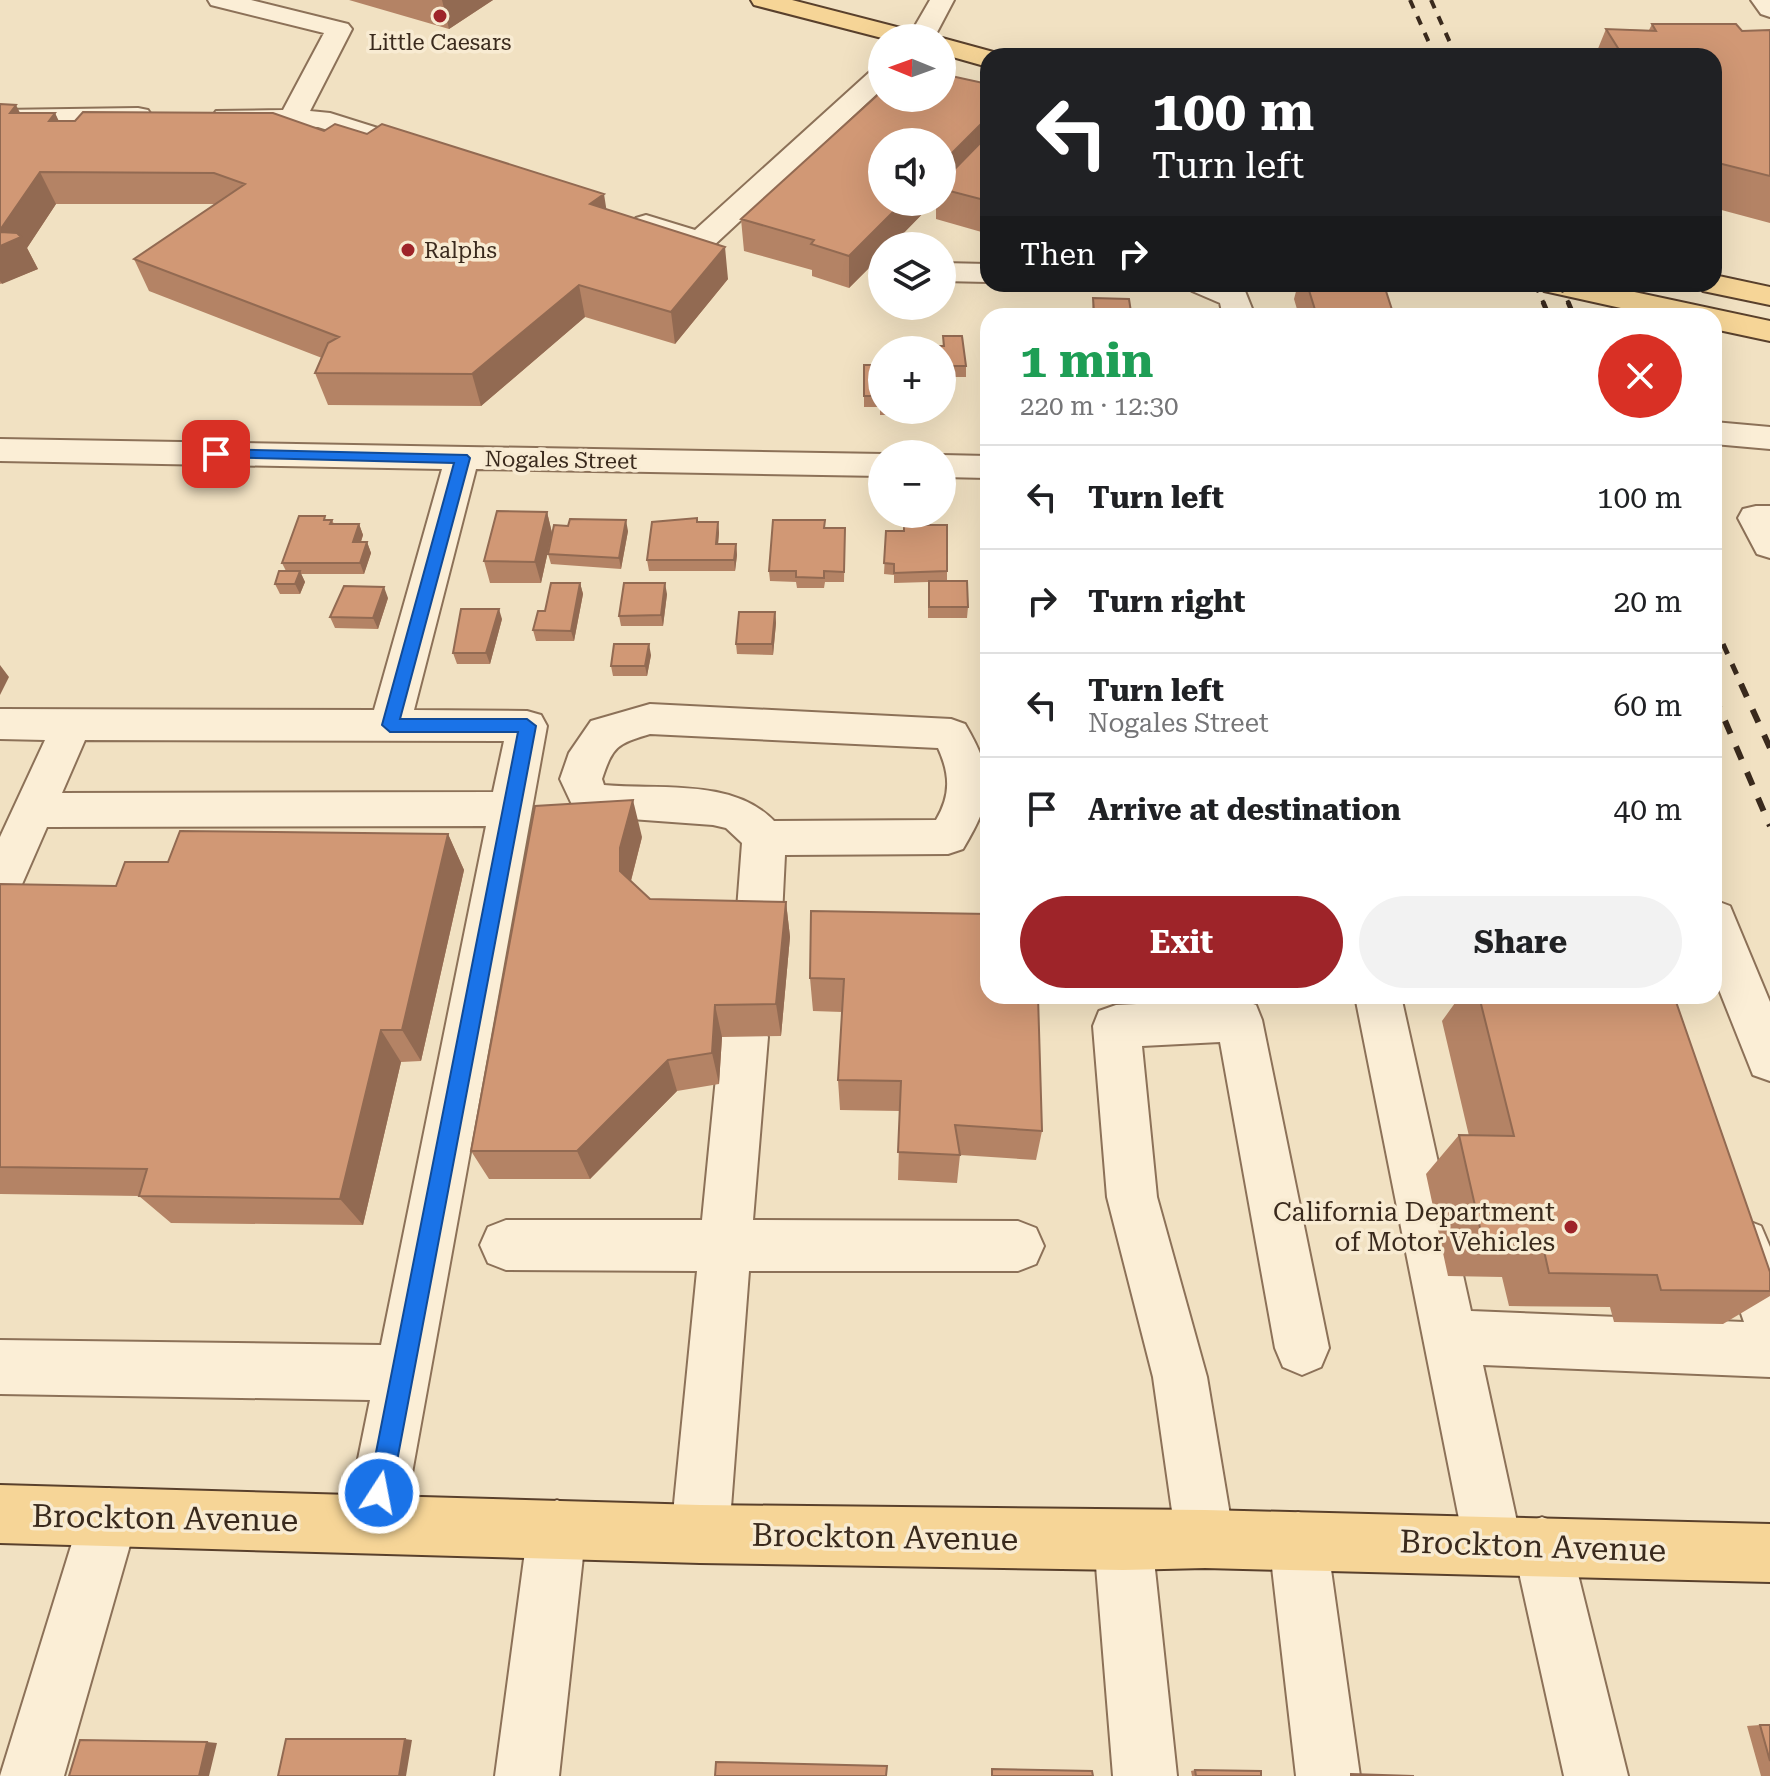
<!DOCTYPE html>
<meta charset="utf-8">
<style>
body{margin:0;font-family:"Roboto Serif",serif;background:#f2f2f2;color:#202124;height:100vh;display:flex;flex-direction:column;font-size:30px;white-space:nowrap}
*{box-sizing:border-box;margin:0}
p{font-size:26px;color:#757577}
.icon{flex:none;width:44px;height:44px;fill:none;stroke:currentColor;stroke-width:2;stroke-linecap:round;stroke-linejoin:round}
.map{position:relative;flex:1;overflow:hidden}
.details{position:absolute;left:980px;top:308px;width:742px;height:696px;display:flex;flex-direction:column;background:#fff;border-radius:24px;box-shadow:0 8px 32px #0002}
.details>*{flex:none}
.top-card{position:absolute;left:980px;top:48px;width:742px;height:244px;border-radius:24px;box-shadow:0 8px 32px #0002;background:#202124;color:#fff;overflow:hidden}
.needle{width:52px;rotate:271deg}
.controls{position:absolute;left:868px;top:24px;display:grid;gap:16px}
.controls a{display:grid;place-items:center;width:88px;height:88px;border-radius:50%;background:#fff;box-shadow:0 8px 32px #0002;font-size:40px}
.pin{position:absolute;display:grid;place-items:center;width:68px;height:68px;color:#fff;margin:-34px;border-radius:16px;box-shadow:0 4px 12px #0006}
.me{position:absolute;width:88px;margin:-44px;rotate:11deg;stroke-linejoin:round;filter:drop-shadow(0 0 6px #0008)}
.turn{display:flex;align-items:center;gap:28px;height:168px;padding:0 40px;font-size:36px}
.turn .icon{width:104px;height:104px;stroke-width:2.5}
.turn b{display:block;font-size:56px;line-height:68px}
.then{display:flex;align-items:center;height:76px;padding:0 40px;background:#0003;gap:16px;font-size:30px}
.round{display:grid;place-items:center;flex:none;width:84px;height:84px;border-radius:42px;background:#f2f2f2}
.overview{display:flex;align-items:center;justify-content:space-between;height:136px;padding:0 40px}
h1{font-size:48px;font-weight:700;line-height:60px;color:#1e9e55}
.action{display:flex;gap:16px;margin-top:auto;padding:16px 40px}
.action a{flex:1;height:92px;border-radius:48px;background:#9e2429;color:#fff;font-size:32px;font-weight:700;line-height:92px;text-align:center}
.action a+a{background:#f2f2f2;color:#202124}
ul{padding:0;list-style:none}
li{display:flex;align-items:center;gap:24px;height:104px;padding:0 40px;border-top:2px solid #e0e0e0}
li div{flex:1}
li b{display:block;font-size:30px}
li em{font-style:normal}
.map>svg:first-child{display:block}
.lines{fill:none;stroke-linecap:round;stroke-linejoin:round}
.minor-casing{stroke:#8c7158;stroke-width:4}
.major-casing{stroke:#59402c;stroke-width:4}
.minor{fill:#fbeed6;fill-rule:evenodd}
.major{fill:#f6d597;fill-rule:evenodd}
.rail-far2{stroke:#3a2a1d;stroke-width:4;stroke-dasharray:9 9;stroke-linecap:butt}
.rail-far1{stroke:#3a2a1d;stroke-width:5;stroke-dasharray:11 11;stroke-linecap:butt}
.rail{stroke:#3a2a1d;stroke-width:6;stroke-dasharray:14 14;stroke-linecap:butt}
.wall{fill:#b48365}
.shaded-wall{fill:#926a52}
.building{fill:#d19875;stroke:#926a52;stroke-width:2}
.route{fill:#1a73e8;stroke:#114b97;stroke-width:2}
.poi-dot{fill:#9e2429;stroke:#f8ebd2;stroke-width:3}
.labels{text-anchor:middle;dominant-baseline:central;stroke-width:7;stroke-linejoin:round;paint-order:stroke}
.far-poi-label{font-size:22px;fill:#3a2a1d;stroke:#f8ebd2}
.far-street-label{font-size:22px;fill:#3a2a1d;stroke:#f8ebd2}
.poi-label{font-size:26px;fill:#3a2a1d;stroke:#f8ebd2;text-anchor:end}
.near-street-label{font-size:32px;fill:#3a2a1d;stroke:#f8ebd2}
</style>
<div class="map">
<svg width="1770" height="1776" viewBox="0 0 1770 1776">
<rect width="100%" height="100%" fill="#f1e1c2"/>
<g class="lines">
<!-- minor casing -->
<g class="minor-casing">
<path id="minor" d="M208,0H251L348,24L352,29L310,111L330,113L435,146L439,152L435,158L425,160L318,127L216,123L212,117L216,111L283,110L324,33L211,5Z
M930,0H954L934,38H908Z
M1751,0H1770V17L1761,14Z
M882,67V89L711,248L700,251L636,230L631,224L636,218L646,215L695,230L873,69Z
M138,108L148,110L152,116L148,122L0,126V110Z
M942,263L988,264V282L942,281Z
M1188,284H1229L1245,291L1255,316H1223L1220,303L1192,291Z
M1714,422L1770,427V449L1714,444Z
M0,439L884,454L882,476L476,469L414,710L527,711L541,715L547,726L403,1523L394,1543L374,1552L354,1543L345,1523L370,1400L0,1394V1340L381,1345L486,826L47,827L16,898L0,903V837L45,740L0,739V709L374,710L442,469L0,461ZM85,740L504,741L493,792L62,793Z
M942,455L988,456V478L942,477Z
M1756,506H1770V558L1757,554L1738,518L1743,509Z
M650,704L951,719L965,724C996,777 994,797 963,849L948,854L785,855L781,936L774,950L758,955L742,950L735,936L742,843L726,828L713,825L590,816L575,811L560,779L569,753L591,721ZM650,734L938,748C950,774 951,795 936,820L774,821C733,778 659,790 604,785L602,779C613,746 617,744 650,734Z
M1714,900L1730,906L1770,1002V1081L1753,1075L1714,977Z
M1355,996H1401L1471,1311L1744,1322L1717,1244L1725,1226L1743,1219L1761,1226L1770,1247V1377L1483,1365L1519,1531L1521,1525L1542,1517L1563,1525L1571,1546L1628,1776H1564L1516,1559L1514,1565L1493,1573L1472,1565L1464,1544Z
M1239,999L1256,1005L1262,1020L1329,1348L1321,1367L1302,1375L1283,1367L1275,1348L1220,1042L1142,1046L1157,1197L1207,1377L1234,1539L1226,1560L1205,1568L1184,1560L1176,1539L1153,1377L1107,1197L1093,1026L1099,1011L1116,1005Z
M744,1016L761,1022L768,1037L753,1220L1018,1221L1036,1228L1044,1246L1036,1264L1018,1271H749L729,1534L720,1554L700,1563L680,1554L671,1534L697,1271L506,1270L488,1263L480,1245L488,1227L506,1220H702L720,1037L727,1022Z
M109,1488L129,1497L138,1517L64,1776H0L80,1517L89,1497Z
M557,1500L577,1509L586,1529L559,1776H495L528,1529L537,1509Z
M1123,1512L1144,1520L1152,1541L1177,1776H1113L1094,1541L1102,1520Z
M1298,1512L1319,1520L1327,1541L1360,1776H1296L1269,1541L1277,1520Z"/>
</g>
<!-- major casing -->
<g class="major-casing">
<path id="major" d="M751,0H792L920,33L924,38H882L754,5Z
M942,38L997,53L999,56H988V67L942,54Z
M1714,275L1770,287V305L1703,291L1699,284H1714Z
M1540,284H1597L1770,321V341L1714,329V316H1657L1544,291Z
M0,1485L700,1505L1205,1510L1770,1524V1582L1205,1568L1123,1570L700,1563L0,1543Z"/>
</g>
<!-- minor -->
<use href="#minor" class="minor"/>
<!-- major -->
<use href="#major" class="major"/>
<!-- rail-far2 -->
<path class="rail-far2" d="M1410,0L1435,56
M1431,0L1456,56
M1535,284L1544,304
M1560,284L1569,304"/>
<!-- rail-far1 -->
<path class="rail-far1" d="M1543,302L1549,316
M1568,302L1574,316
M1714,624L1742,686"/>
<!-- rail -->
<path class="rail" d="M1741,684L1770,748
M1714,695L1770,826"/>
</g>
<!-- wall -->
<path class="wall" d="M349,0H493L449,29Z
M1652,24L1742,31L1770,30V223L1714,208V56H1595L1606,29L1649,30Z
M944,74L988,84V230L985,233L936,219V202H942V142L882,202H934L891,246H882V255L849,288L812,276V270L744,251L741,219Z
M0,104L20,113H55L58,121L324,131L606,209L728,279L675,344L585,317L481,406L328,405L315,373L322,358L149,291L134,259L215,204H56L27,248L38,269L0,284Z
M1298,284H1363L1365,289L1394,316H1299L1294,299Z
M1093,298L1131,312V316H1092Z
M943,336L966,366V377H942Z
M864,365H882V410H910V415H880V407H864Z
M547,512L552,533L541,583H490L484,561Z
M326,520H332L334,524H359L363,535L361,542H367L371,553L364,574H301L305,582L300,594H280L275,584L286,571L282,563Z
M698,522H718L719,533L718,544H736L737,555L735,571H649L647,560Z
M825,528H845L844,582H825L824,588H797L796,582L770,581L769,571Z
M628,531L621,569L551,564L548,554Z
M886,531L947,571V581L968,607L967,618H928V582L894,583V575L884,574Z
M987,539H988V595H985Z
M580,583L583,594L574,641H536L533,630L545,611Z
M667,594L663,626H621L619,616Z
M388,598L378,629L335,628L330,617Z
M775,612L776,623L773,655L737,654L736,644Z
M502,619L490,664H457L453,653Z
M651,655L647,676H613L611,666Z
M448,834L464,870L421,1061L401,1062L363,1225L171,1223L139,1196L0,1194V884L116,886L168,862Z
M642,837L631,881L650,899L786,902L790,937L781,1036L722,1037L719,1084L677,1091L590,1179H489L471,1151Z
M811,911L1042,1131L1036,1160L960,1155L957,1183L898,1180L900,1111L840,1110L838,1080L842,1012L813,1011L810,978Z
M1460,996H1674L1770,1272V1296L1723,1324L1614,1322L1610,1307L1509,1306L1502,1277L1448,1276L1426,1174L1459,1135L1469,1136L1442,1021Z
M1760,1725H1770V1776H1761L1747,1726Z
M1195,1770L1261,1776H1192L1191,1771Z"/>
<!-- shaded-wall -->
<path class="shaded-wall" d="M442,0H493L449,29Z
M16,105L32,136L10,113Z
M55,113L70,144L49,121Z
M988,117V147L942,189V163Z
M40,172L56,204L27,248L38,269L2,284L0,281V230Z
M604,194L609,226L590,204Z
M988,201V230L985,233L987,202Z
M903,202H934L891,246H882V255L849,288V256Z
M725,247L728,279L675,344L671,312Z
M579,285L585,317L481,406L472,374Z
M547,512L552,533L541,583L535,562Z
M626,520L628,531L621,569L619,558Z
M718,522L719,533L717,555L716,544Z
M359,524L363,535L357,553L353,542Z
M367,542L371,553L364,574L360,563Z
M736,544L737,555L735,571L734,560Z
M300,571L305,582L300,594L295,584Z
M580,583L583,594L574,641L571,631Z
M665,583L667,594L663,626L661,615Z
M384,587L388,598L378,629L373,618Z
M499,609L502,619L490,664L486,653Z
M775,612L776,623L773,655L772,644Z
M649,644L651,655L647,676L645,666Z
M0,665L9,677L0,695Z
M633,800L642,837L630,884L620,871V848Z
M448,834L464,870L421,1061L402,1030Z
M786,902L790,937L781,1036L776,1004Z
M715,1005L722,1037L719,1084L712,1053Z
M381,1030L401,1062L363,1225L340,1199Z
M668,1060L677,1091L590,1179L577,1151Z
M405,1739L412,1740L406,1776H399Z
M207,1742L217,1743L209,1776H199Z"/>
<!-- building -->
<path class="building" d="M1652,24H1736L1742,31L1770,30V176L1714,162V56H1623L1606,29L1656,31Z
M942,74L988,84V117L942,163V142H882V202H903L849,256L811,244L814,240L741,219L882,91V98H942Z
M0,104L16,105L10,113H55L49,121H75L83,112L273,113L324,131L335,124L367,134L382,124L604,194L590,204L725,247L671,312L579,285L472,374L315,373L328,343L339,337L134,259L245,184L214,173L40,172L0,230Z
M988,135V201L942,189V182Z
M0,232L17,233L21,237L0,246Z
M1307,284H1363L1365,289L1385,288L1394,316H1317Z
M1093,298L1129,299L1131,312H1094Z
M943,336H962L966,366H942V350H939L938,346H944Z
M864,365H882V404H880V396H864Z
M497,511L547,512L535,562L484,561Z
M299,516H325L324,520H332L330,524H359L353,542H367L360,563H282Z
M697,518V522H718L716,544H736L734,560H647L652,522Z
M570,519L626,520L619,558L548,554L554,525L568,526Z
M773,520H825L824,528H845L844,572L824,571V578L796,577V571H769Z
M904,525H947V571L894,573V564L884,563L886,531H904Z
M987,539H988V584H985Z
M279,571H300L295,584H275Z
M929,581H967L968,607H929Z
M551,583H580L571,631L533,630L538,611H545Z
M624,583H665L661,615L619,616Z
M344,586L384,587L373,618L330,617Z
M461,609H499L486,653H453Z
M739,612H775L772,644H736Z
M614,644H649L645,666H611Z
M633,800L620,848V871L650,899L786,902L776,1004L715,1005L712,1053L668,1060L577,1151H471L535,806Z
M180,831L448,834L402,1030H381L340,1199L139,1196L147,1169L0,1167V884L116,886L125,862H168Z
M811,911L988,914V996H1038L1042,1131L955,1125L960,1155L898,1152L901,1081L838,1080L844,979L810,978Z
M1479,996H1674L1770,1272V1291L1661,1290L1657,1275L1549,1273L1542,1242L1483,1241L1459,1135L1514,1136Z
M1760,1725H1770V1761Z
M286,1739H405L399,1776H278Z
M80,1740L207,1742L199,1776H69Z
M716,1762L887,1766L886,1776H715Z
M992,1769L1092,1771L1093,1776H992Z
M1195,1770L1261,1771V1776H1196Z
M1351,1774L1414,1776H1351Z"/>
<!-- route -->
<path class="route" d="M216,449L467,455L470,458L400,719H527L536,726L391,1493L388,1501L379,1505L371,1501L368,1493L518,732H390L382,725L454,463L211,457V450Z"/>
<!-- markers -->
<g class="poi-dot">
<circle cx="440" cy="16" r="8"/>
<circle cx="408" cy="250" r="8"/>
<circle cx="1571" cy="1227" r="8"/>
</g>
<g class="labels">
<!-- far-poi labels -->
<g class="far-poi-label">
<text x="440" y="42">Little Caesars</text>
<text x="424" y="250" text-anchor="start">Ralphs</text>
</g>
<!-- far-street labels -->
<g class="far-street-label">
<text transform="translate(561 460) rotate(1)">Nogales Street</text>
</g>
<!-- poi labels -->
<g class="poi-label">
<text x="1555" y="1212">California Department<tspan x="1555" dy="30">of Motor Vehicles</tspan></text>
</g>
<!-- near-street labels -->
<g class="near-street-label">
<text transform="translate(165 1518) rotate(1)">Brockton Avenue</text>
<text transform="translate(885 1537) rotate(1)">Brockton Avenue</text>
<text transform="translate(1533 1546) rotate(2)">Brockton Avenue</text>
</g>
</g>
</svg>
<div class="controls">
<a><svg class="needle" viewBox="-14 -14 28 28"><path d="M0-13l5 13h-10z" fill="#e53935"/><path d="M0 13l5-13h-10z" fill="#757577"/></svg></a>
<a><svg class="icon" aria-label="sound" viewBox="0 0 24 24"><path d="M4 9h4l5-4v14l-5-4H4zM17 9q2 3 0 6"/></svg></a>
<a><svg class="icon" aria-label="layers" viewBox="0 0 24 24"><path d="M12 4l9 5-9 5-9-5zM3 14l9 5 9-5"/></svg></a>
<a>+</a>
<a>−</a>
</div>
<div class="pin" style="left:216px;top:454px;background:#d93025"><svg class="icon" aria-label="arrive" viewBox="0 0 24 24"><path d="M6 21V4h12l-3 4 3 4H6"/></svg></div>
<svg class="me" style="left:379px;top:1493px" viewBox="-20 -20 40 40"><circle r="17" fill="#1a73e8" stroke="#fff" stroke-width="3"/><path d="M0-11L8 9 0 5-8 9z" fill="#fff"/></svg>
<div class="top-card">
<div class="turn"><svg class="icon" aria-label="left" viewBox="0 0 24 24"><path d="M17 20v-9H6M10 6l-5 5 5 5"/></svg><div><b>100 m</b>Turn left</div></div>
<div class="then">Then<svg class="icon" aria-label="right" viewBox="0 0 24 24"><path d="M7 20v-9h11M14 6l5 5-5 5"/></svg></div>
</div>
<section class="details">
<div class="overview"><div><h1>1 min</h1><p>220 m · 12:30</p></div><a class="round" style="background:#d93025;color:#fff"><svg class="icon" aria-label="close" viewBox="0 0 24 24"><path d="M6 6l12 12M18 6L6 18"/></svg></a></div>
<ul>
<li><svg class="icon" aria-label="left" viewBox="0 0 24 24"><path d="M17 20v-9H6M10 6l-5 5 5 5"/></svg><div><b>Turn left</b></div><em>100 m</em></li>
<li><svg class="icon" aria-label="right" viewBox="0 0 24 24"><path d="M7 20v-9h11M14 6l5 5-5 5"/></svg><div><b>Turn right</b></div><em>20 m</em></li>
<li><svg class="icon" aria-label="left" viewBox="0 0 24 24"><path d="M17 20v-9H6M10 6l-5 5 5 5"/></svg><div><b>Turn left</b><p>Nogales Street</p></div><em>60 m</em></li>
<li><svg class="icon" aria-label="arrive" viewBox="0 0 24 24"><path d="M6 21V4h12l-3 4 3 4H6"/></svg><div><b>Arrive at destination</b></div><em>40 m</em></li>
</ul>
<div class="action"><a>Exit</a><a>Share</a></div>
</section>
</div>
